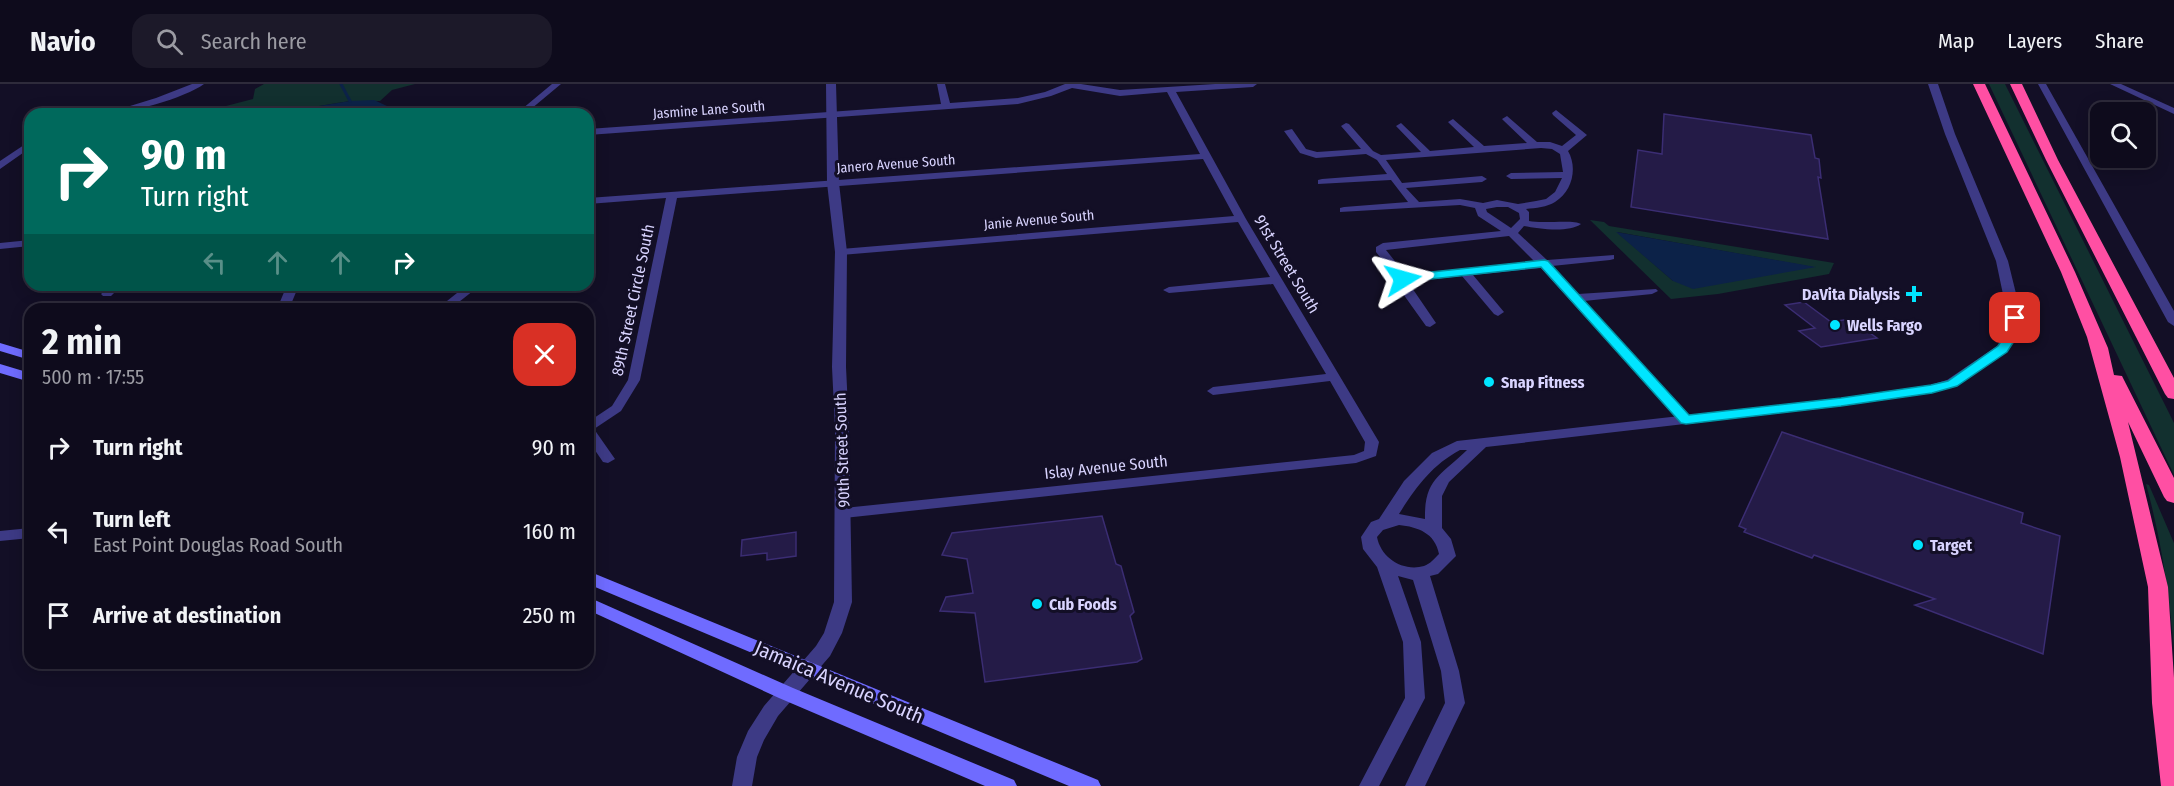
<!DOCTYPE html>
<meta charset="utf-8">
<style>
body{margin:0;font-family:"Fira Sans Condensed",sans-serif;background:#1c1929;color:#f1f3f6;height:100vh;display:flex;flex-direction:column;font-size:22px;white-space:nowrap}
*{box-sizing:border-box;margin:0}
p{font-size:20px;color:#9b9ba3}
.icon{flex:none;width:33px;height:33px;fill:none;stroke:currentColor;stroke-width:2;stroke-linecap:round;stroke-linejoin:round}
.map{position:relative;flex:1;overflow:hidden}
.panel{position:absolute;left:24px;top:219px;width:570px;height:366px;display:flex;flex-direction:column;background:#0e0b1c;border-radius:18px;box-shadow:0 3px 15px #0003,0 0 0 2px #2e2b3b}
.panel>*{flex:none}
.guide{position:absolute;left:24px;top:24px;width:570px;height:183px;border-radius:18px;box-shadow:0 3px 15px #0003,0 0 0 2px #2e2b3b;background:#00695c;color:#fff;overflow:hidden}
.tools{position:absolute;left:2090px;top:18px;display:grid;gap:12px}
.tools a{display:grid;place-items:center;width:66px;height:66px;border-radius:12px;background:#0e0b1c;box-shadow:0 3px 15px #0003,0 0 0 2px #2e2b3b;font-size:30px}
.pin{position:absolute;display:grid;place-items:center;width:51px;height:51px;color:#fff;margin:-26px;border-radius:12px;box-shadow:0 3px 9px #0006}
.me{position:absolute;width:66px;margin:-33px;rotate:82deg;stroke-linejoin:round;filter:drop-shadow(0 0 4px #0008)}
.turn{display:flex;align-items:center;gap:21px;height:126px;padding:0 18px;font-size:27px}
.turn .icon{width:78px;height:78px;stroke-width:2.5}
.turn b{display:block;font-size:42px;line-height:51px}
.lanes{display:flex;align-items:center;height:57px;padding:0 18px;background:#0003;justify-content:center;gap:30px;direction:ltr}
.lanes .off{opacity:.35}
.round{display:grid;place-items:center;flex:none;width:63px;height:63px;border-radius:18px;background:#1c1929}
.summary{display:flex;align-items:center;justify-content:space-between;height:102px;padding:0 18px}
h1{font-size:36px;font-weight:700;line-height:45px}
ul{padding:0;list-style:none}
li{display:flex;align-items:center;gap:18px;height:84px;padding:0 18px}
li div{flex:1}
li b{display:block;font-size:22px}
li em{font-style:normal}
header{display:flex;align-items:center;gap:36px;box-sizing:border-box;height:84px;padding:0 30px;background:#0e0b1c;border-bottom:2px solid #2e2b3b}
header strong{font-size:28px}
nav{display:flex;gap:33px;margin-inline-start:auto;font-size:21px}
.search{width:420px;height:54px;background:#1c1929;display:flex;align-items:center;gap:15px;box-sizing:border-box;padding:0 21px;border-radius:18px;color:#9b9ba3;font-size:22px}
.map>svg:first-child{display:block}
.green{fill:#12302f;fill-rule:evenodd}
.water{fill:#0c2248}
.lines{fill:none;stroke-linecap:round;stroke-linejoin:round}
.stream{stroke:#0c2248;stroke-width:3}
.building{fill:#241b47;stroke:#3b2d73;stroke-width:1.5}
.minor{fill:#3d3a85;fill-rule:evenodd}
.tertiary{fill:#3d3a85;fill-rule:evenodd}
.secondary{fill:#6f6bff;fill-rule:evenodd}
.motorway{fill:#ff4fa3;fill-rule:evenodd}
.route{fill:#00e5ff;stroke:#0095a6;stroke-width:1.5}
.poi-dot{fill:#00e5ff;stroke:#130f26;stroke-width:2}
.labels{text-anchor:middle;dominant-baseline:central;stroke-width:6;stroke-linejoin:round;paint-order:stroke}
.far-street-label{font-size:14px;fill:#d9d4ff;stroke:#130f26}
.street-label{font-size:16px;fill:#d9d4ff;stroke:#130f26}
.poi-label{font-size:16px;font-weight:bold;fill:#d9d4ff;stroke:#130f26;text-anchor:start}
.near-street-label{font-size:20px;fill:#d9d4ff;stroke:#130f26}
</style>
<header>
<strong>Navio</strong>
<div class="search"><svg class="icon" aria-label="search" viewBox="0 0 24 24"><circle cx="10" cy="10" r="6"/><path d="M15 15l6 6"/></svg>Search here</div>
<nav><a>Map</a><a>Layers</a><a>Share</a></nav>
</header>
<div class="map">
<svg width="2174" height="702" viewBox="0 0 2174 702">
<rect width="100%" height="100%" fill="#130f26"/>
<!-- green -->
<path class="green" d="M264,0H415L392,6L380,17H350L270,30H195L253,15L255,5Z
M1989,0H2005L2174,339V391Z
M1590,136L1604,138L1609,142L1834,179L1829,190L1718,210L1671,215ZM1617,148L1813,183H1814L1673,197Z
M2146,400L2149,401L2174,459V565C2169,508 2161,455 2146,400Z"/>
<!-- water -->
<path class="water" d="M374,16L387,22L389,30H270L350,17Z
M1616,148L1816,183L1693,205L1673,197Z"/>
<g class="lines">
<!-- stream -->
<path class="stream" d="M341,0L350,17"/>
</g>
<!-- building -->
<path class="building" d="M1664,30L1811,51L1815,74L1819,75L1821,94L1818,93L1828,155L1631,123L1638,66L1662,70Z
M1804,218L1831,238L1850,235L1877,254L1821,263L1799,247L1815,244L1785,221Z
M1782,348L2023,429L2021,439L2060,452L2043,570L1915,521L1935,515L1814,471L1812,474L1744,448L1746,445L1739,442Z
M1102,432L1116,480L1121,482L1124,493L1134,528L1130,532L1142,575L1137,578L985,598L975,529L940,527L946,513L973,509L967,475L942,471L952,449Z
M796,448V472L767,476V469L741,472L742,456Z"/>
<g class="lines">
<!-- minor -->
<path class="minor" d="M192,0H204C185,14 128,30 104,30L156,14Z
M552,0H561L525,30H516Z
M937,0H945L950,19L1018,14L1045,8L1065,0H1081L1120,6L1215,0H1257L1253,3L1176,8L1246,135L1379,358L1376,372L1356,379L844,434L837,429L844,424L1354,371L1364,367L1365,358L1330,297L1213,311L1207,307L1213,303L1326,290L1273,200L1169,209L1163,206L1169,203L1270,193L1238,138L841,171L836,168L841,165L1234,132L1203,75L677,114L640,296L621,327L594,345L615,375L608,379L603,378L588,356V338L612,322L628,296L666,114L588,120V114L1200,70L1167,8L1120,12L1072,4L1051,12L1018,20L588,51V45L941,20Z
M2038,0H2046L2174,227V242L2168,238Z
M2110,0H2121L2174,24V30Z
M1556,26L1587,51L1568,67C1578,84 1572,108 1555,118C1547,123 1536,124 1526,125L1529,128V137C1543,140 1574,135 1581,140C1569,149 1539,145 1524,142L1518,149L1547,176L1614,171V175L1610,176L1552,182L1578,210L1656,205L1658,207L1652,210L1584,217L1691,333L1693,336L1691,339H1681L1541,184L1473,191L1504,228L1498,232L1494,230L1462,192L1408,198L1436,239L1430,243L1426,242L1396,200L1397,195L1376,168V163L1383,159L1501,147L1478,132L1475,124L1460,121L1340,128V124L1344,123L1408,118L1391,96L1318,100V96L1322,95L1387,90L1377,76L1366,70L1316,74L1300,69L1284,47L1292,45L1306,65L1317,68L1361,65L1341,42L1346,39L1349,40L1373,67L1381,71L1421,68L1396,42L1401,39L1430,67L1474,63L1450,40L1448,38L1453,35L1484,62L1527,59L1504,37L1502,35L1507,32L1537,58H1550L1562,62L1576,51L1553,31L1552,29ZM1541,64L1552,65L1560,70L1563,88L1511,89L1506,92L1511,95L1562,94L1555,108L1546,115L1536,117L1518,120L1497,116L1483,119L1460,115L1419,118L1406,104L1482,98L1487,95L1482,92L1402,99L1386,76ZM1497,123H1508L1519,129L1520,135L1511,144L1487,128L1486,125ZM1509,152L1535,178L1406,191L1386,166Z
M30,57V64L0,85V77Z
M30,156V162L0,165V159Z
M110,201H122L111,212H103L101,210Z
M287,201H299L289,225H277Z
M467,201H476L478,203L450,225H437Z
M30,444V454L0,457V447Z"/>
<!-- tertiary -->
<path class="tertiary" d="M826,0H836L839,99L847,168L846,283L849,345L852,518L842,549L830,572L778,632L764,656L757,673L752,702H732L737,673L748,647L764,622L816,562L824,549L834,518L835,345L832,283L835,168L827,99Z
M1928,0H1938L1955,50L2008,177L2022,234L2021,247L2007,268L1957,302L1932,309L1841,322L1486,363L1449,398L1442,412V444L1451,455L1456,472L1438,490L1430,492L1459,587L1465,619L1425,702H1405L1445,619L1441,587L1413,496L1398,492L1421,558L1425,614L1379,702H1359L1405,614L1403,558L1377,483L1363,465L1361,453L1371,438L1379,435L1404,397L1432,369L1457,357L1841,314L1930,301L1947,296L1997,262L2007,247L2008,234L1996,177L1945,50ZM1460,366H1467C1442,391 1424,394 1425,435L1399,430C1416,403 1432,381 1460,366ZM1399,441C1418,443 1435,449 1439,470C1435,474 1430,480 1424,482C1403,488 1381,474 1377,453L1383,446Z"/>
<!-- secondary -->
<path class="secondary" d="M0,259L30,268V276L0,267Z
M0,280L30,289V298L0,289Z
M588,487L1098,696L1101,702H1069L588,500Z
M588,513L793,604L1014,696L1017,702H985L779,614L588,526Z"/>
<!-- motorway -->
<path class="motorway" d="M1973,0H1985L2075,188L2108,264L2114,291L2122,292L2124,296L2174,394V419L2167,417L2164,413L2128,338L2168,503L2174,594V702H2161L2152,619L2148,503L2120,373L2087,253L2061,188Z
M2010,0H2022L2058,76L2174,294V315L2168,314L2165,310L2046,76Z"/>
</g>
<!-- route -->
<path class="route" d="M1544,176L1548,177L1689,331L1841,314L1931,301L1948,297L1998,262L2008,247L2011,231H2019L2020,248L2007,268L1957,302L1932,309L1841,322L1686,340L1681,339L1541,183L1403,198L1397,195L1403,191Z"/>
<!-- markers -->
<g class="poi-dot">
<path d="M1911 201h6v6h6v6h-6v6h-6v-6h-6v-6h6z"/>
<circle cx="1835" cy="241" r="6"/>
<circle cx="1489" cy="298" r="6"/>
<circle cx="1918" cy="461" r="6"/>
<circle cx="1037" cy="520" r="6"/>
</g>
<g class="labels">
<!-- far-street labels -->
<g class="far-street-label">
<text transform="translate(709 26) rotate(-4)">Jasmine Lane South</text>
<text transform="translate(896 80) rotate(-4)">Janero Avenue South</text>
<text transform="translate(1039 136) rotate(-5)">Janie Avenue South</text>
</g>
<!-- street labels -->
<g class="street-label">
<text transform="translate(1287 180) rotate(59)">91st Street South</text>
<text transform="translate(633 216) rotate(-78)">89th Street Circle South</text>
<text transform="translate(842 366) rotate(-92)">90th Street South</text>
<text transform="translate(1106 383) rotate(-6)">Islay Avenue South</text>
</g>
<!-- poi labels -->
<g class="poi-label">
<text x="1900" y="210" text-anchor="end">DaVita Dialysis</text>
<text x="1847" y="241">Wells Fargo</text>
<text x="1501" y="298">Snap Fitness</text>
<text x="1930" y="461">Target</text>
<text x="1049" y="520">Cub Foods</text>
</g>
<!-- near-street labels -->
<g class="near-street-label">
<text transform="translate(839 598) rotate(23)">Jamaica Avenue South</text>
</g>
</g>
</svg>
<div class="tools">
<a><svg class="icon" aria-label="search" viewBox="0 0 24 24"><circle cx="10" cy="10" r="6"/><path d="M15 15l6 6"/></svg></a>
</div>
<div class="pin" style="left:2015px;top:234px;background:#d93025"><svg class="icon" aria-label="arrive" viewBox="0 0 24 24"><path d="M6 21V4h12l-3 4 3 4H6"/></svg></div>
<svg class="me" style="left:1403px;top:195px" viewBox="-20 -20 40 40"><path d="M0-17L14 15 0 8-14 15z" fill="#00e5ff" stroke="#fff" stroke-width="4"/></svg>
<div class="guide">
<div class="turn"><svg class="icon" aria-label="right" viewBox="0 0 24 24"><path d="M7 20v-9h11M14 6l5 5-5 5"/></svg><div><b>90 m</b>Turn right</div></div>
<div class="lanes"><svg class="icon off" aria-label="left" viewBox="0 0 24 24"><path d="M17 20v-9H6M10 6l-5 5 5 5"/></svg><svg class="icon off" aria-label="ahead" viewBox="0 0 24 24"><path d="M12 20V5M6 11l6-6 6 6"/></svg><svg class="icon off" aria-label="ahead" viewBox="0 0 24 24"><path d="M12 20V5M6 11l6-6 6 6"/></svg><svg class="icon" aria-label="right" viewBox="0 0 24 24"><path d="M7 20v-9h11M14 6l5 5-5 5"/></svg></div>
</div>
<section class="panel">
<div class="summary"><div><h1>2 min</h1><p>500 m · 17:55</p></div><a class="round" style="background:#d93025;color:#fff"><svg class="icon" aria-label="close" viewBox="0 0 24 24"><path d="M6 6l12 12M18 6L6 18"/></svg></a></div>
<ul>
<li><svg class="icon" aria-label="right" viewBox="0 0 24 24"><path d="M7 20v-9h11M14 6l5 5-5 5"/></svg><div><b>Turn right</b></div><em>90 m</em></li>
<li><svg class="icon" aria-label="left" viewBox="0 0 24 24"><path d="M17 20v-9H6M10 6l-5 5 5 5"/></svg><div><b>Turn left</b><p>East Point Douglas Road South</p></div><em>160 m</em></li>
<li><svg class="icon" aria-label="arrive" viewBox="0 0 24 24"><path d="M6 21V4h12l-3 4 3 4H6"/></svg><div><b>Arrive at destination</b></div><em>250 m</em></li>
</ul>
</section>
</div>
